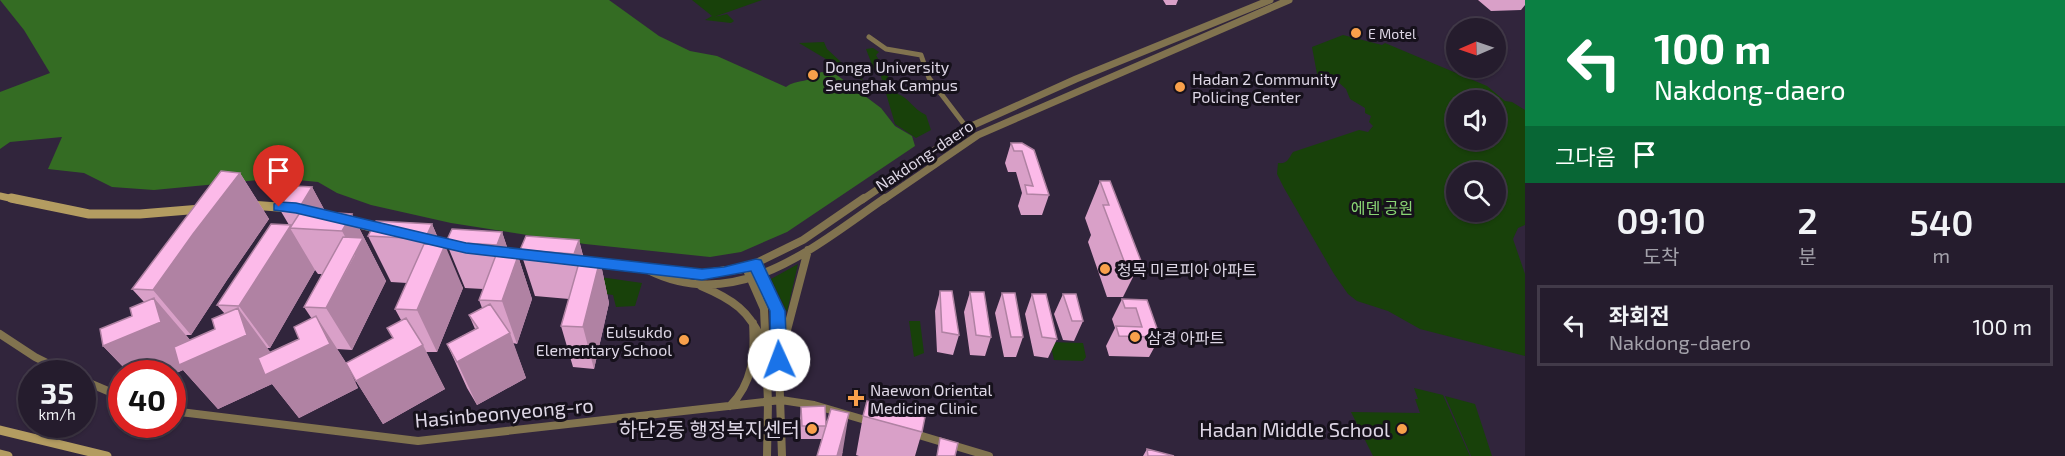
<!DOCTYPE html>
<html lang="ko">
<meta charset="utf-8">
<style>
body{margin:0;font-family:"Exo 2","Noto Sans KR",sans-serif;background:#312939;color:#f1f3f6;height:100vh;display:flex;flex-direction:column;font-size:22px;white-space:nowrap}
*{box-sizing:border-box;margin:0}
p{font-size:20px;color:#a3a1aa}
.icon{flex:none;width:33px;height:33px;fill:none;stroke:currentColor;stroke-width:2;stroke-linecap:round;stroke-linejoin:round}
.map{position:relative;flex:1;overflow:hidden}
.details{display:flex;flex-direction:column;background:#251c2d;width:540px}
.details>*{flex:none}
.top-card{background:#0b8043;color:#fff;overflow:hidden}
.needle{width:39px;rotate:268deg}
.tools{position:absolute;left:1446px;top:18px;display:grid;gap:12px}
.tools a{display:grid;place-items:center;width:60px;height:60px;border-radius:50%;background:#251c2d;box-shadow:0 2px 4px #0004,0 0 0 2px #423a49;font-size:30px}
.speed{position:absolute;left:18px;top:360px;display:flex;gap:12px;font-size:30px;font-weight:700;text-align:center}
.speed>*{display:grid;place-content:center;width:78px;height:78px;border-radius:50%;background:#251c2d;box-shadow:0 2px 4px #0004,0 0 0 2px #423a49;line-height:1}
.speed small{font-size:15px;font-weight:400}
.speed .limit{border:9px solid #d22;background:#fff;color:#111}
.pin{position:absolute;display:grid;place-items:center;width:51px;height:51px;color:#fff;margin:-62px -26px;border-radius:50% 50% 50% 0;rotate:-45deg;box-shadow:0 0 6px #0007}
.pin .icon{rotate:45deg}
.me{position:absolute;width:66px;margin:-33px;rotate:358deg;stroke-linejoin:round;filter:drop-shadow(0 0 4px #0008)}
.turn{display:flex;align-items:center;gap:21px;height:126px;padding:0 30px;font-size:27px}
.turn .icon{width:78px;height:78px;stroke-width:2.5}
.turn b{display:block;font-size:42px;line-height:51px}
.then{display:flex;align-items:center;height:57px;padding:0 30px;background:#0003;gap:12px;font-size:22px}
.eta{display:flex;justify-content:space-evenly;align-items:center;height:102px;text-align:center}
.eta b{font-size:36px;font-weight:600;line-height:42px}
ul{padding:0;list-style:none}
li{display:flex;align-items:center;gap:18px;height:81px;margin:0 12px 9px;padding:0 18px;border:3px solid #423a49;border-radius:0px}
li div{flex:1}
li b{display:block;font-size:22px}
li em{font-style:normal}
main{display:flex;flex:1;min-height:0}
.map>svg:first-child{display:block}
.green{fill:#18410a;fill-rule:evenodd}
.forest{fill:#346c23}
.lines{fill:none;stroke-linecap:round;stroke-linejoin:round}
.minor{stroke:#81734f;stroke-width:5}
.tertiary-far1{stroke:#81734f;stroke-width:7}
.tertiary{stroke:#81734f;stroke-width:8}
.secondary-far1{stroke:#b39c61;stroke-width:7}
.secondary{stroke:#b39c61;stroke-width:9}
.wall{fill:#d9a0c8;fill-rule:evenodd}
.shaded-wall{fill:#b082a3}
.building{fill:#fcbae9;stroke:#b082a3;stroke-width:1.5}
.route{fill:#1a73e8;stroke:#114b97;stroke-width:1.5}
.poi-dot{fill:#f8a04b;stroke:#16111b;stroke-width:2}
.labels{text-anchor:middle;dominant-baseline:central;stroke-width:6;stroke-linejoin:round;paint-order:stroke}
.far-poi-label{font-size:14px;fill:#ded7e6;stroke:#16111b;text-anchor:start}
.poi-label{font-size:16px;fill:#ded7e6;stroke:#16111b;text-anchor:start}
.street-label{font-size:16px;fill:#ded7e6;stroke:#16111b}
.park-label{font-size:16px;fill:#89d674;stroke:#16111b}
.near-street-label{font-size:20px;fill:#ded7e6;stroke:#16111b}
.near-poi-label{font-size:20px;fill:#ded7e6;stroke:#16111b;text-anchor:end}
</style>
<main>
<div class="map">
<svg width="1525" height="456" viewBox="0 0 1525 456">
<rect width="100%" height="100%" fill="#31253c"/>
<!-- green -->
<path class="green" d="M692,0H762L714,17L727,14L734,21L731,23L705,20L712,16Z
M1343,35L1382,45L1385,43L1487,86L1505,101L1512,102L1525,110V225L1518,228L1513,239L1525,274V356L1420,329L1388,311L1357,301L1348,294L1334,274L1284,188L1277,174L1278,163C1288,164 1288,159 1293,152L1359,130L1368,132L1373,126L1369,122L1371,116L1365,113V108L1350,99L1346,89L1337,81L1317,74L1312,47ZM1456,100H1496V140H1456ZM1456,172H1496V212H1456Z
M824,42L827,49L855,75H861L863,81L799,43Z
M873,48L879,52L876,55L898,94C910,99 913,109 926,115L931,130L916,138L895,124L880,73L874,70L866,49Z
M798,264L787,312L771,279Z
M600,277L642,283L635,306L616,307L613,295L599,293Z
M909,321H920L924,353L914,357Z
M1050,342L1083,343L1086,357L1083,361L1054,360Z
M1414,388L1443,395L1470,456H1373L1351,412L1420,413L1415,399H1418Z
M1445,396L1475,404L1492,456H1471Z"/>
<!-- forest -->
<path class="forest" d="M0,0H609L659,36L690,51L717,56L786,87C798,78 807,85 821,72L828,73L830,70L881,108L895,126L912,136L915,146L787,232L741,252L710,257L585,244L451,223L371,205L337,193L318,182L278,178L154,190L112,187L84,173L48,169L62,137L10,142L0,149V92L50,73L24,30Z"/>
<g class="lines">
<!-- minor -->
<path class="minor" d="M869,37L886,49L921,55L929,78L967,128"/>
<!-- tertiary-far1 -->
<path class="tertiary-far1" d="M862,200L967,128L1076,79L1270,0
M883,200L978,135L1289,0"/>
<!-- tertiary -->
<path class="tertiary" d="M755,264L777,311L782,456
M648,270C737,315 815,246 885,198
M701,286C732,299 751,311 763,344
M0,334L35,357L69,374
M781,353L808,250
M82,380L122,397
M730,406C753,383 755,354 753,323
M172,411L418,441L781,400L814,405L872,422
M912,433L989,456
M767,456L768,402L764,309L746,268L803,240L864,198"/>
<!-- secondary-far1 -->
<path class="secondary-far1" d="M0,196L18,200"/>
<!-- secondary -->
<path class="secondary" d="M11,198L89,214H140L201,209
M250,205L291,208
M347,221L382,230
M500,252L532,255
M590,262L702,274L746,268
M0,430L107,456
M0,454L8,456"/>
</g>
<!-- wall -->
<path class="wall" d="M1163,0H1178L1176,5H1166Z
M1478,0H1525V5L1521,10L1491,11Z
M1011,143H1022L1049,195L1042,215H1021L1018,206L1022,193L1016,172H1008L1005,163Z
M240,173L269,219L227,280L191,335H186L190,340L215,329L225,314L217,305L289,225L279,208L312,187L326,213L352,214L386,281L352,350L337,349L346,363L393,338L401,320L395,309L407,283L391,282L368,236L432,224L441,245L463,288L437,352H426L445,389L383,424L356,381L346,363L358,388L299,418L272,384L218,409L183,370L172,375V374H130L103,346L144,302L132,289ZM315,270L318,274H322L304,307L312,319L299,339L270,352L267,348H270Z
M1100,181L1141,261L1123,297H1107L1088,242L1091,235L1085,218Z
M502,232L510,256H518L532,299L517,344L513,343L526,378L477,405L467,388L447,344L475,329L469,315L482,308L479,300L483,289L465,288L446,242Z
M579,240L584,259L600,260L609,303L594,369L573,367L561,326L569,299L535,296L520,250Z
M940,291L959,335L953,355L937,352L935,311Z
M970,292L991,337L985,356L970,355L964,312Z
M1002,293L1023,337L1016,357H1004L995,313Z
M1032,294L1057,339L1048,358L1034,356L1025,314Z
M1063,294L1083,321L1074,341L1063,340L1054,314Z
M1122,299L1147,300L1160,337L1149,357L1109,356L1106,346L1115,328L1112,319Z
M801,407L826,426L843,453L822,439H801L800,420Z
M863,416L922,432L915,456H859L856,455Z
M1147,449L1174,456H1143Z"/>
<!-- shaded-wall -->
<path class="shaded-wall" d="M240,173L269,219L227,280L191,335L153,290L193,234Z
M312,187L336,231L309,229L298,210Z
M352,214L386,281L352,350L326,308L355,255L342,231Z
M432,224L443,250L445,245L463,288L437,352L417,310L436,265L425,239Z
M291,225L290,228L315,270L270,348L239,306Z
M502,232L514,268L518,256L532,299L517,344L502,301L509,281L497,245Z
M579,240L590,286L586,300L574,254Z
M600,260L609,303L594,369L583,327Z
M154,298L190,340L195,358L238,308L271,353L277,369L316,316L345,361L358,388L299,418L272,384L218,409L183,370L172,375V374H130L103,346Z
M510,333L526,378L477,405L457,362Z
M423,345L445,389L383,424L356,381Z
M849,413L842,456H837Z"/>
<!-- building -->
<path class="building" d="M1011,143H1022L1034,150L1049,195L1027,194L1025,185L1033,186L1022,151H1014Z
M221,171L240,173L193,234L153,290L132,289Z
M1100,181H1110L1141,261H1124L1103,205H1109Z
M294,186L312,187L298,210L279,208Z
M301,211L352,214L342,231L290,228Z
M376,221L432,224L425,239L368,236Z
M271,224L291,225L239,306L217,305Z
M452,229L502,232L497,245L446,242Z
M526,236L579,240L574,254L520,250Z
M343,237L363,238L326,308L304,307Z
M424,244L445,245L417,310L395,309Z
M496,255L518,256L502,301L479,300Z
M580,259L600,260L583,327L561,326Z
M940,291H952L959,335L942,332Z
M970,292H984L991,337L976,335Z
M1002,293H1015L1023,337H1011Z
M1032,294H1046L1057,339L1042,337Z
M1063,294H1076L1083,321H1072Z
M154,298L161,322L103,346L100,329L132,316L130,308Z
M1122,299L1147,300L1160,337L1119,336L1116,326L1142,327L1136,308H1125Z
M490,304L510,333L457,362L447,344L478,328L469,315Z
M238,308L247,335L179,365L174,347L215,329L212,319Z
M316,316L330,344L265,375L258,358L299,339L294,327Z
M406,318L423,345L356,381L346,363L393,338L387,328Z
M867,401L925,417L922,432L863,416Z
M825,406L826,426H802L801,407Z
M831,409L849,413L837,456H817Z
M940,438L958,443L955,456H937Z
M1147,449L1174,456H1148Z"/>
<!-- route -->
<path class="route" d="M279,202L296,203L466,243L702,269L724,267L756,259L761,260L785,311L787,360L779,366L771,360L770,311L751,271L702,280L466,253L296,213L274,210V204Z"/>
<!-- markers -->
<g class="poi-dot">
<circle cx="1356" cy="33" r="6"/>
<circle cx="813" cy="75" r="6"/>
<circle cx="1180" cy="87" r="6"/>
<circle cx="1105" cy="269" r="6"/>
<circle cx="1135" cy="337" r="6"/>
<circle cx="684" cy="340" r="6"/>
<path d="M853 389h6v6h6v6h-6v6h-6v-6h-6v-6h6z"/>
<circle cx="812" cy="429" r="6"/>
<circle cx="1402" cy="429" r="6"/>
</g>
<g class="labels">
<!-- far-poi labels -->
<g class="far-poi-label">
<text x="1368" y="33">E Motel</text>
</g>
<!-- poi labels -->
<g class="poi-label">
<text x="825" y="66">Donga University<tspan x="825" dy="18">Seunghak Campus</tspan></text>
<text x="1192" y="78">Hadan 2 Community<tspan x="1192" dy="18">Policing Center</tspan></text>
<text x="1117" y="269">청목 미르피아 아파트</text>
<text x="672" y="331" text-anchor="end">Eulsukdo<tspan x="672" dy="18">Elementary School</tspan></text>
<text x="1147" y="337">삼경 아파트</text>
<text x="870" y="389">Naewon Oriental<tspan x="870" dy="18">Medicine Clinic</tspan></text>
</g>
<!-- street labels -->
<g class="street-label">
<text transform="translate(924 155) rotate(-34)">Nakdong-daero</text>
</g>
<!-- park labels -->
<g class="park-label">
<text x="1382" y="207">에덴 공원</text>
</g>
<!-- near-street labels -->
<g class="near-street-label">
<text transform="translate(504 412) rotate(-5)">Hasinbeonyeong-ro</text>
</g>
<!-- near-poi labels -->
<g class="near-poi-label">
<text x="800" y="429">하단2동 행정복지센터</text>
<text x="1390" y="429">Hadan Middle School</text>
</g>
</g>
</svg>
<div class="tools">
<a><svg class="needle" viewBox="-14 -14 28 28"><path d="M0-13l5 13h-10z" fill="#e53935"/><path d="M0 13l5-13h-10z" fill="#a3a1aa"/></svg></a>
<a><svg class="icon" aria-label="sound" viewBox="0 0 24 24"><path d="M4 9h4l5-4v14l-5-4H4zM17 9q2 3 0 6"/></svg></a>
<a><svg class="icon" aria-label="search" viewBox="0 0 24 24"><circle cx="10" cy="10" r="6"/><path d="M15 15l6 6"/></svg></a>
</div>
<div class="speed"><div>35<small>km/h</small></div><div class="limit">40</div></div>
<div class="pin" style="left:279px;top:207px;background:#d93025"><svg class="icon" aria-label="arrive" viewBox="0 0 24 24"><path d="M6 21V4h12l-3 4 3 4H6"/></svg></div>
<svg class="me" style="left:779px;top:360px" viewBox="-20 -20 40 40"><circle r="19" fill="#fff"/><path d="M0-13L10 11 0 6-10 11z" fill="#1a73e8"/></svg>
</div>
<section class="details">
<div class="top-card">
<div class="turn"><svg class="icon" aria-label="left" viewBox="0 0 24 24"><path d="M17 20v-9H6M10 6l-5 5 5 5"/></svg><div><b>100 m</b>Nakdong-daero</div></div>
<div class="then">그다음<svg class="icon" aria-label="arrive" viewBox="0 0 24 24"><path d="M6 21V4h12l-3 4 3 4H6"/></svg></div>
</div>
<div class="eta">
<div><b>09:10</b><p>도착</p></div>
<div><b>2</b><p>분</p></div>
<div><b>540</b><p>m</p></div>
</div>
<ul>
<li><svg class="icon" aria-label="left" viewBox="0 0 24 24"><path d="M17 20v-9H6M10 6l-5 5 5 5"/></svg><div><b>좌회전</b><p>Nakdong-daero</p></div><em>100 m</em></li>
</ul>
</section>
</main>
